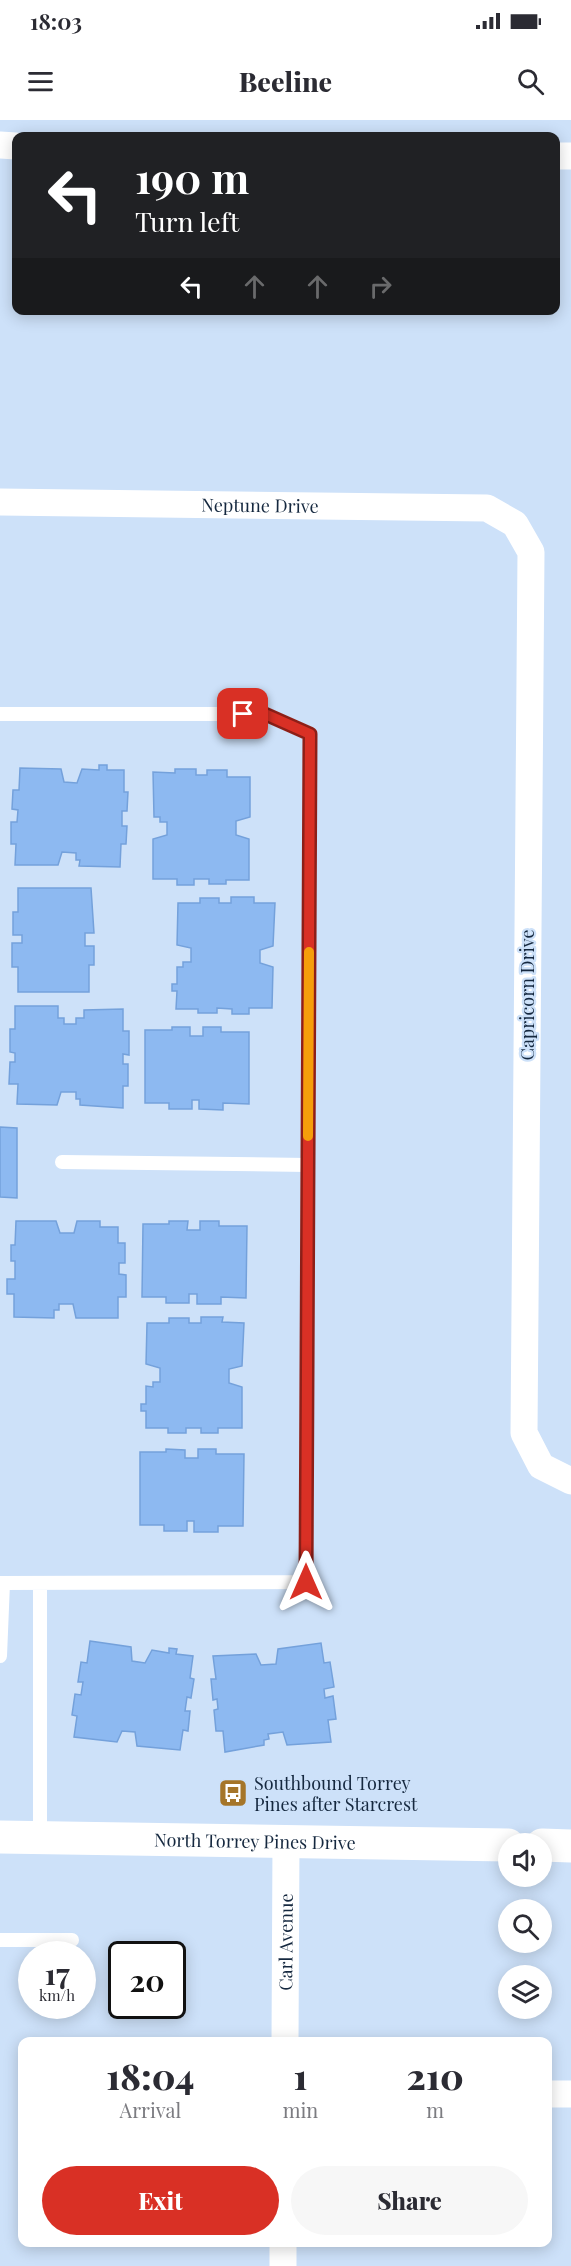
<!DOCTYPE html>
<style>
body{margin:0;font-family:"Playfair Display",serif;background:#f7f7f7;color:#2b2b33;height:100vh;display:flex;flex-direction:column;font-size:22px;white-space:nowrap}
*{box-sizing:border-box;margin:0}
p{font-size:20px;color:#7c7c81}
.icon{flex:none;width:33px;height:33px;fill:none;stroke:currentColor;stroke-width:2;stroke-linecap:round;stroke-linejoin:round}
.map{position:relative;flex:1;overflow:hidden}
.side{position:absolute;left:18px;top:1917px;width:534px;height:210px;display:flex;flex-direction:column;background:#fff;border-radius:12px;box-shadow:0 3px 15px #0003}
.side>*{flex:none}
.guide{position:absolute;left:12px;top:12px;width:548px;height:183px;border-radius:12px;box-shadow:0 3px 15px #0003;background:#202124;color:#fff;overflow:hidden}
.buttons{position:absolute;left:498px;top:1713px;display:grid;gap:12px}
.buttons a{display:grid;place-items:center;width:54px;height:54px;border-radius:50%;background:#fff;box-shadow:0 3px 15px #0003;font-size:30px}
.speed{position:absolute;left:18px;top:1821px;display:flex;gap:12px;font-size:30px;font-weight:700;text-align:center}
.speed>*{display:grid;place-content:center;width:78px;height:78px;border-radius:50%;background:#fff;box-shadow:0 3px 15px #0003;line-height:1}
.speed small{font-size:15px;font-weight:400}
.speed .limit{border:3px solid #111;border-radius:9px;background:#fff;color:#111}
.pin{position:absolute;display:grid;place-items:center;width:51px;height:51px;color:#fff;margin:-26px;border-radius:12px;box-shadow:0 3px 9px #0006}
.me{position:absolute;width:66px;margin:-33px;rotate:0deg;stroke-linejoin:round;filter:drop-shadow(0 0 4px #0008)}
.turn{display:flex;align-items:center;gap:21px;height:126px;padding:0 24px;font-size:27px}
.turn .icon{width:78px;height:78px;stroke-width:2.5}
.turn b{display:block;font-size:42px;line-height:51px}
.lanes{display:flex;align-items:center;height:57px;padding:0 24px;background:#0003;justify-content:center;gap:30px;direction:ltr}
.lanes .off{opacity:.35}
.eta{display:flex;justify-content:space-evenly;align-items:center;height:102px;text-align:center}
.eta b{font-size:36px;font-weight:800;line-height:42px}
.primary-button{display:flex;gap:12px;margin-top:auto;padding:12px 24px}
.primary-button a{flex:1;height:69px;border-radius:36px;background:#d93025;color:#fff;font-size:24px;font-weight:800;line-height:69px;text-align:center}
.primary-button a+a{background:#f7f7f7;color:#2b2b33}
.status{display:flex;justify-content:space-between;align-items:center;height:42px;padding:0 30px;background:#fff;direction:ltr}
.status svg{height:16px;fill:currentColor}
header{display:flex;justify-content:space-between;align-items:center;height:78px;padding:0 24px;background:#fff;font-size:27px;font-weight:800}
.map>svg:first-child{display:block}
.building{fill:#8db9f1;stroke:#74a1db;stroke-width:1.5}
.lines{fill:none;stroke-linecap:round;stroke-linejoin:round}
.service{stroke:#fff;stroke-width:14}
.minor{stroke:#fff;stroke-width:27}
.secondary{stroke:#fff;stroke-width:33}
.route-casing{stroke:#8d1f18;stroke-width:15}
.route{stroke:#d93025;stroke-width:10}
.slow{stroke:#f59e0b;stroke-width:10}
.labels{text-anchor:middle;dominant-baseline:central;stroke-width:4.5;stroke-linejoin:round;paint-order:stroke}
.street-label{font-size:18px;fill:#15283f;stroke:#cde1f9}
.poi-label{font-size:18px;fill:#15283f;stroke:#cde1f9;text-anchor:start}
</style>
<div class="status"><b>18:03</b><svg viewBox="0 0 49 12"><path d="M0 12V9h3v3zM5 12V6h3v6zM10 12V3h3v9zM15 12V0h3v12zM26 1h20v11H26zM47 4h2v5h-2z"/></svg></div>
<header><svg class="icon" aria-label="menu" viewBox="0 0 24 24"><path d="M4 6h16M4 12h16M4 18h16"/></svg>Beeline<svg class="icon" aria-label="search" viewBox="0 0 24 24"><circle cx="10" cy="10" r="6"/><path d="M15 15l6 6"/></svg></header>
<div class="map">
<svg width="571" height="2146" viewBox="0 0 571 2146">
<rect width="100%" height="100%" fill="#cde1f9"/>
<!-- building -->
<path class="building" d="M99,645H107V650H124V672H128L127,691H122V706H127L126,724H121L120,747L79,746L80,740H76V733L62,732L58,745H15L16,724H11V702H17L18,690L12,689L13,670H19L20,648L61,649L64,662L77,663L82,649L99,650Z
M175,649H196V655H207V650H227V657H250V697L236,701V715L249,719V760H226V764H209V759H194V765H177V759H153V719L167,715V702H160V697H154L153,652L175,653Z
M18,768H91L94,813H85V826H94V845H89V872H18V847H12V823H22V815H13V792H18Z
M231,777H254V783H275L273,826L260,830V843L273,847L272,888H249V894H232V889L217,888V893H198V889H176L177,871H172V864H177V847H183V842H191V828L177,825L178,783H200V778H219V783H231Z
M15,886H58V898H64V904H76V898H84V890L123,889V911H129V935L123,934V944H128V966H123V988L80,985V979H76V972H61L57,985L17,984L18,964H9L10,942H15V933L10,932V909H15Z
M172,907H190V916H203V907H221V912H249V984L223,983V990L199,989V980H192V989H169V983H145V910H172Z
M0,1007L17,1008V1078L0,1077Z
M16,1101H56L60,1113H74L77,1101H100V1107H118V1123H125V1143H119V1154L126,1155V1177H118V1198H76L73,1184H59V1190H54V1198L14,1197V1174H7V1159H15V1141H11V1125H15Z
M169,1101H188L187,1110H200V1101H219V1106H247L246,1178L221,1177V1184H197V1174H189V1183H166V1177H142L143,1104H169Z
M201,1197H223L222,1202L244,1203L242,1246L229,1249V1263L242,1267V1308H218V1313H201V1308H186V1313H168V1308H146V1291H141V1284H146V1266L153,1267V1262H160V1248L146,1244L147,1203H169V1198H189V1203H201Z
M166,1329L185,1330V1338H198V1329H216V1334H244L243,1406H218V1412H194V1401H187V1411H164V1405H140V1332H166Z
M90,1521L131,1527L132,1541L145,1543L152,1530L169,1533V1528L177,1529L176,1534L193,1536L190,1558L194,1559L191,1578L187,1577L185,1591H190L188,1611L183,1610L180,1630L137,1626L135,1612L122,1611L117,1622L74,1617L77,1596L72,1595L75,1574L81,1575L83,1562H78L81,1542L87,1543Z
M321,1523L324,1543L330,1542L334,1567L324,1569L325,1578L333,1576L336,1599L328,1600L331,1622L287,1625L283,1612L268,1614L269,1619L264,1620V1625L225,1632L223,1611H216L214,1590L218,1589L217,1579L213,1580L211,1559H216L213,1536L256,1534L261,1545L276,1544L278,1529Z"/>
<g class="lines">
<!-- service -->
<path class="service" d="M0,594H265L310,614L306,1462L0,1463
M62,1042L308,1045
M40,1465V1718
M0,1536L3,1463
M0,1820H72"/>
<!-- minor -->
<g class="minor">
<path d="M0,25L16,26"/>
<path d="M555,36H571"/>
<path id="s1" d="M0,382L487,388L515,404L531,432L524,1313L541,1346L571,1361"/>
<path id="s2" d="M285,1922L286,1722"/>
<path d="M548,1974H571"/>
<path d="M283,2146V2122"/>
</g>
<!-- secondary -->
<g class="secondary">
<path id="s3" d="M0,1717L508,1725"/>
<path d="M542,1725L571,1726"/>
</g>
</g>
<g class="lines">
<!-- route casing -->
<g class="route-casing">
<path id="route" d="M243,594H265L310,614L306,1462"/>
</g>
<!-- route -->
<use href="#route" class="route"/>
<!-- slow -->
<path class="slow" d="M308,1016L309,832"/>
</g>
<!-- icons -->
<defs>
<g id="bus-square" transform="scale(1.5)"><rect x="-9" y="-9" width="18" height="18" rx="4" fill="#a57529" stroke="#cde1f9"/><path d="M-5-6H5V4H4V6H2V4H-2V6H-4V4H-5ZM-3.5-4V0h7V-4ZM-3.5 1.2v1.5H-2V1.2ZM2 1.2v1.5H3.5V1.2Z" fill="#fff"/></g>
</defs>
<g fill-rule="evenodd">
<use href="#bus-square" x="233" y="1673"/>
</g>
<g class="labels">
<!-- street labels -->
<g class="street-label">
<text stroke="none"><textPath href="#s1" startOffset="260">Neptune Drive</textPath></text>
<text transform="translate(527 875) rotate(-90)">Capricorn Drive</text>
<text stroke="none"><textPath href="#s3" startOffset="255">North Torrey Pines Drive</textPath></text>
<text stroke="none"><textPath href="#s2" startOffset="100">Carl Avenue</textPath></text>
</g>
<!-- poi labels -->
<g class="poi-label">
<text x="254" y="1663">Southbound Torrey<tspan x="254" dy="21">Pines after Starcrest</tspan></text>
</g>
</g>
</svg>
<div class="buttons">
<a><svg class="icon" aria-label="sound" viewBox="0 0 24 24"><path d="M4 9h4l5-4v14l-5-4H4zM17 9q2 3 0 6"/></svg></a>
<a><svg class="icon" aria-label="search" viewBox="0 0 24 24"><circle cx="10" cy="10" r="6"/><path d="M15 15l6 6"/></svg></a>
<a><svg class="icon" aria-label="layers" viewBox="0 0 24 24"><path d="M12 4l9 5-9 5-9-5zM3 14l9 5 9-5"/></svg></a>
</div>
<div class="speed"><div>17<small>km/h</small></div><div class="limit">20</div></div>
<div class="pin" style="left:243px;top:594px;background:#d93025"><svg class="icon" aria-label="arrive" viewBox="0 0 24 24"><path d="M6 21V4h12l-3 4 3 4H6"/></svg></div>
<svg class="me" style="left:306px;top:1462px" viewBox="-20 -20 40 40"><path d="M0-17L14 15 0 8-14 15z" fill="#d93025" stroke="#fff" stroke-width="4"/></svg>
<div class="guide">
<div class="turn"><svg class="icon" aria-label="left" viewBox="0 0 24 24"><path d="M17 20v-9H6M10 6l-5 5 5 5"/></svg><div><b>190 m</b>Turn left</div></div>
<div class="lanes"><svg class="icon" aria-label="left" viewBox="0 0 24 24"><path d="M17 20v-9H6M10 6l-5 5 5 5"/></svg><svg class="icon off" aria-label="ahead" viewBox="0 0 24 24"><path d="M12 20V5M6 11l6-6 6 6"/></svg><svg class="icon off" aria-label="ahead" viewBox="0 0 24 24"><path d="M12 20V5M6 11l6-6 6 6"/></svg><svg class="icon off" aria-label="right" viewBox="0 0 24 24"><path d="M7 20v-9h11M14 6l5 5-5 5"/></svg></div>
</div>
<section class="side">
<div class="eta">
<div><b>18:04</b><p>Arrival</p></div>
<div><b>1</b><p>min</p></div>
<div><b>210</b><p>m</p></div>
</div>
<div class="primary-button"><a>Exit</a><a>Share</a></div>
</section>
</div>
